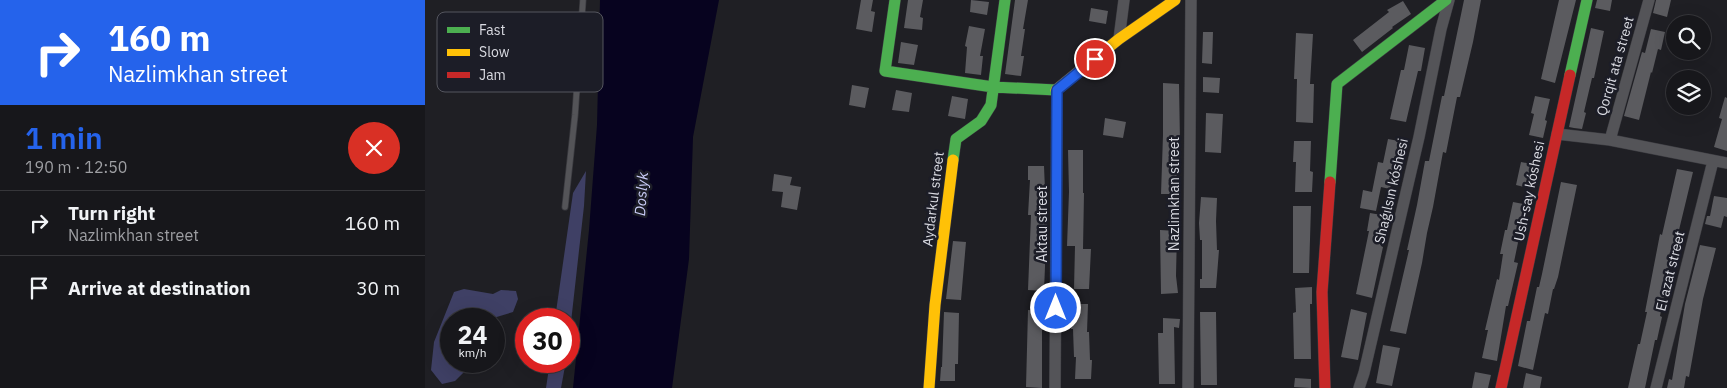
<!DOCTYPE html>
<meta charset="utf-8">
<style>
body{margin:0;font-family:"IBM Plex Sans",sans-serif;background:#242428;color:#f1f3f6;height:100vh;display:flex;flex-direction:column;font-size:19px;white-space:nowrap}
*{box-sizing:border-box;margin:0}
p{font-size:16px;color:#9e9fa3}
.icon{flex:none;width:28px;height:28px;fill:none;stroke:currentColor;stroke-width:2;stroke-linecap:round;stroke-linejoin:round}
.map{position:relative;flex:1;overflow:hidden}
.panel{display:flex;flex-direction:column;background:#17171b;width:425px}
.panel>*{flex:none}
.banner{background:#2563eb;color:#fff;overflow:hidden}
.fabs{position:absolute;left:1241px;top:15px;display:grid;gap:10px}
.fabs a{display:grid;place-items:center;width:45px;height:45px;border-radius:50%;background:#17171b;box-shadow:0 5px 20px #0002,0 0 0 1px #36363a;font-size:25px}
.speed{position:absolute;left:15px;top:308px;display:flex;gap:10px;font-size:25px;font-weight:700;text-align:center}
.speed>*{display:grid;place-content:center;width:65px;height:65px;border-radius:50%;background:#17171b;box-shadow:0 5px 20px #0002,0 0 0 1px #36363a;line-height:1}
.speed small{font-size:12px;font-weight:400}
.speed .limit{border:8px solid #d22;background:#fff;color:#111}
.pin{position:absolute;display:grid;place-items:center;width:42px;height:42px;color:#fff;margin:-21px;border:2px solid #fff;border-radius:50%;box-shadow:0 1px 5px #0007}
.me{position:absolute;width:55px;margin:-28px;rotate:0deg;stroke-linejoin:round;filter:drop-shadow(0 0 4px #0008)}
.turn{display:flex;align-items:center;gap:18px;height:105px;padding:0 25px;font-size:22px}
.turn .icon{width:65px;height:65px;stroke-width:2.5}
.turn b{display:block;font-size:35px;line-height:42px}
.round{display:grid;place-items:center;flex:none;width:52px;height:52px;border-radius:26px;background:#242428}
.overview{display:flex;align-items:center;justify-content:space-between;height:85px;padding:0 25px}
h1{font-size:30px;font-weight:600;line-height:38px;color:#2563eb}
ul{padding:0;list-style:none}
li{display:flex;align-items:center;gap:15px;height:65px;padding:0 25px;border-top:1px solid #36363a}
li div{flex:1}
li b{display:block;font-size:19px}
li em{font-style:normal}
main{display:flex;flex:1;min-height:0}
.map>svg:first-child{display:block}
.forest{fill:#3f4065}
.water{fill:#07031f}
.building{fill:#5b5b5f}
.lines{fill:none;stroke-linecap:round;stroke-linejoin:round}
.lane-casing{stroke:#3b3b40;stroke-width:7}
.street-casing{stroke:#3b3b40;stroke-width:12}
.fast-casing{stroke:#3b3b40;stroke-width:12}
.slow-casing{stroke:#3b3b40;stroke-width:12}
.jam-casing{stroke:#3b3b40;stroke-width:12}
.lane{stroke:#545458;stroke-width:5.5}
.street{stroke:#545458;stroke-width:11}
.fast{stroke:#4caf50;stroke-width:11}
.slow{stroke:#ffc107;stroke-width:11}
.jam{stroke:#c62828;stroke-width:11}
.route-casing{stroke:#184099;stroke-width:12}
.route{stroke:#2563eb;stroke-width:9}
.labels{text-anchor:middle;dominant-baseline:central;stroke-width:5;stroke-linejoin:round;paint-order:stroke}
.street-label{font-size:14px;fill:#dadbe2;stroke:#1c1d27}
.water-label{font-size:15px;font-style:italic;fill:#c9ccf7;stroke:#1c1d27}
.key{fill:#1c1d27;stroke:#55565f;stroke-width:1}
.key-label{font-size:14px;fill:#dadbe2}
</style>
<main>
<section class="panel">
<div class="banner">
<div class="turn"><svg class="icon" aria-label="right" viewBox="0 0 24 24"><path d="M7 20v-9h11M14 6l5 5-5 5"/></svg><div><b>160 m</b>Nazlimkhan street</div></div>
</div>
<div class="overview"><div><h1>1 min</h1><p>190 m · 12:50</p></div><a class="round" style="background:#d93025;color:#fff"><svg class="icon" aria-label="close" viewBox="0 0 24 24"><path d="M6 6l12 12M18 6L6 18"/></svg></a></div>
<ul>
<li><svg class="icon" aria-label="right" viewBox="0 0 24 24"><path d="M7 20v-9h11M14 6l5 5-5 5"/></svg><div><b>Turn right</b><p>Nazlimkhan street</p></div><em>160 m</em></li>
<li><svg class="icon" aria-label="arrive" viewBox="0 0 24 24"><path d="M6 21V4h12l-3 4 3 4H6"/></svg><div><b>Arrive at destination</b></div><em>30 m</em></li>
</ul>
</section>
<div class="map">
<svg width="1302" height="388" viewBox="0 0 1302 388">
<rect width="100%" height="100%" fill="#1f1f24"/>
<!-- forest -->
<path class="forest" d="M161,171L159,206L144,340V319H130L148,193Z
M39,289L68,294L76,290L91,291L93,299L88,312L65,319H26V361H39L40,371L30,381L17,384L6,370L9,342L29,292Z
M125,361H141L136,388H121Z"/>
<!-- water -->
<path class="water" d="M175,0H294L268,137L264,259L247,388H148L164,230L172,125Z"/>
<!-- building -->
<path class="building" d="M436,0H448L446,11L450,12L447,32L431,29Z
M483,0H498L495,17L498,18L497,30L479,28Z
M546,0L564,2L562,15L545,12Z
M590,0H603L598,29H600L596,56H599L596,76L580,74Z
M1039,0H1056L1048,42L1035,97H1032L1021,153L1018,152L1008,207L1002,233L997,263L981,334L965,331L984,250H982L992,205L1000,161H1004L1017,96H1019Z
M1134,0H1151L1130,83L1116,79Z
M1172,0H1187L1185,11L1170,8Z
M1231,0H1246L1242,17L1228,13Z
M978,1L986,14L967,27L968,28L937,52L928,40L964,12L962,10Z
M666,8L683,11L681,24L664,21Z
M544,26L560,29L555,56H558L556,75L540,73L542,47L540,46Z
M1166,28L1179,31L1169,78H1167L1159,112L1161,113L1157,129L1149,128L1144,127Z
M1226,29L1240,32L1236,50L1233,49L1227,73L1226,72L1214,120L1199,116L1217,52L1220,53Z
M778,32H788L787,64L777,63Z
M871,33L888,34L885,84H889L888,123L871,122L872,79H869Z
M476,42L493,45L489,65L473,63Z
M984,45L1000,48L996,71H993L981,122L965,119L976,70H979Z
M778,77L795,78L794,93L778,92Z
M738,83L754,84L755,143L754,164H752V194H736L738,135Z
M427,85L444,88L440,108L424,105Z
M471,90L487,93L484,112L467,110Z
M527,96L543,99L540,119L523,116Z
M1110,96L1125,99L1120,120L1122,121L1118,138L1104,135L1109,114L1106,113Z
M1300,97L1302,98V151L1289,147L1297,119L1294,118Z
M781,113L798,114L796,153L780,152Z
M680,118L701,122L698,138L678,135Z
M963,139L979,142L976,160L971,159L965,189L956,187L951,211L935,208L938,190L947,192L953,162L958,163Z
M869,141H886L885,171L888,172L887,192H870L871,162H868Z
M643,150H658V193H659L658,249H666L664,289H649L650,246H642L644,192Z
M1096,162L1112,165L1107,189L1091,185Z
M603,166H619L620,190L619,218H622L619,291L603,290L606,215H603L605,180H603Z
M1252,169L1268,172L1254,230H1252L1235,316L1237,317L1232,340H1230L1220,388H1203L1213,344H1215L1222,312H1220L1235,234L1237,235Z
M349,174L367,177L365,185L376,187L372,210L356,207L358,192L347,191Z
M1136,182L1152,185L1133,277L1129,289H1128L1123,314L1120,313L1108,370L1093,366L1102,321H1105L1112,287H1114L1117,274Z
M1289,196L1302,198V217L1299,216L1296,228L1280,224L1282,216H1285Z
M776,197L792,198L791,221L792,250H794L791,288H775V279H777V240H775L774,223Z
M745,201H754V217H745Z
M1088,202L1104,205L1099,229L1096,228L1089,262L1093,263L1083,306H1081L1072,361L1057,358L1063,330H1060L1072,279L1074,280L1078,254H1075L1080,230H1082Z
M868,206H886L884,273H868Z
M945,213L962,216L956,246L958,247L947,298L931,294L944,231H942Z
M735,230L752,231L751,276L753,293L736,294Z
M528,241L541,242L536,300L521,299Z
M1275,245L1291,248L1278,299L1264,377L1261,376L1259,388H1242L1244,379L1247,380L1260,304Z
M887,287V304H885L886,359H869L868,313L871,312L870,288Z
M647,304H663L662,332H664L665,360H667L666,379H650L651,357H649L648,329H646Z
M926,309L942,313L933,360L916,357Z
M603,310L619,311V330H617V388L601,387Z
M519,312L534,313L533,364H530V381H515L516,367H517Z
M775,312H791L792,385H776Z
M738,318L755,319L754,328L749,327L750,384H734L733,333H738Z
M958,345L975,348L967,386L951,383Z
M1050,372L1066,375L1063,388H1047Z
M1101,373L1117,377L1115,388H1098Z
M870,378L886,379V388L869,387Z"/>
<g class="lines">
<!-- lane casing -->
<g class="lane-casing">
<path id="lane" d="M140,207L150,115L158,0"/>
</g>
<!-- street casing -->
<g class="street-casing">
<path id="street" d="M694,39L699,0
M1132,134L1185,140L1302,163
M1185,140L1224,0
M630,388L632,90
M763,388L766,0
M934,388L939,373L994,137L1016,29L1024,0
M1231,388L1288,161"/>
</g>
<!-- fast casing -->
<g class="fast-casing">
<path id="fast" d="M470,0L460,71L568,87L631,90
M1145,75L1162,0
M528,160L531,139L556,121L566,105L580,0
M905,182L912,84L1021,0"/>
</g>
<!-- slow casing -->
<g class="slow-casing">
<path id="slow" d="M631,90L694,39L750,0
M504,388L510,305L528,160"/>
</g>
<!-- jam casing -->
<g class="jam-casing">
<path id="jam" d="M900,388L897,292L905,182
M1076,388L1145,75"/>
</g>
<!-- lane -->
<use href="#lane" class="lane"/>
<!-- street -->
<use href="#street" class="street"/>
<!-- fast -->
<use href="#fast" class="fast"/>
<!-- slow -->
<use href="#slow" class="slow"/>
<!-- jam -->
<use href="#jam" class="jam"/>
</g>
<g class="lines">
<!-- route casing -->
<g class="route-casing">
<path id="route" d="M631,308L632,90L670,59"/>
</g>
<!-- route -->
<use href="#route" class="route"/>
</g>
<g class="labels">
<!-- street labels -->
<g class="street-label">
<text transform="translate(1190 66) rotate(-74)">Qorqit ata street</text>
<text transform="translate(966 191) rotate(-77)">Shaǵılsın kóshesi</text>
<text transform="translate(1104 191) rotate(-78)">Ush-say kóshesi</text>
<text transform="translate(749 194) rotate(-90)">Nazlimkhan street</text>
<text transform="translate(508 199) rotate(-83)">Aydarkul street</text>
<text transform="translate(617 224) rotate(-90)">Aktau street</text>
<text transform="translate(1245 271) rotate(-76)">El azat street</text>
</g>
<!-- water labels -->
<g class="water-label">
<text transform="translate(216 194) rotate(-86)">Doslyk</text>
</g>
</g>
<!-- legend -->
<rect x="12" y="12" width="166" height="80" rx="8" class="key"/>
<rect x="22" y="27" width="23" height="6" fill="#4caf50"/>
<rect x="22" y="49" width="23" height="7" fill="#ffc107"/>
<rect x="22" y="72" width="23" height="6" fill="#c62828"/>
<g class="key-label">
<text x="54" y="35">Fast</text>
<text x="54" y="57">Slow</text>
<text x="54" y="80">Jam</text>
</g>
</svg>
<div class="fabs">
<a><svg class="icon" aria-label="search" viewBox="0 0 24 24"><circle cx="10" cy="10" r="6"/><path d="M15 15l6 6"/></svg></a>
<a><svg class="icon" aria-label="layers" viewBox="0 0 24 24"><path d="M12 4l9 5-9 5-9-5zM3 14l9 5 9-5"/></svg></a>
</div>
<div class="speed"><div>24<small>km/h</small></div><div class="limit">30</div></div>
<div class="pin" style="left:670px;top:59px;background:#d93025"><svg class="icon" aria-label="arrive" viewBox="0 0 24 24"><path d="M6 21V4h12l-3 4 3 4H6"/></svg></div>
<svg class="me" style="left:631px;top:308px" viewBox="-20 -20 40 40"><circle r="17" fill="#2563eb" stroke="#fff" stroke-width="3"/><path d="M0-11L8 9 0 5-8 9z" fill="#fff"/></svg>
</div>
</main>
